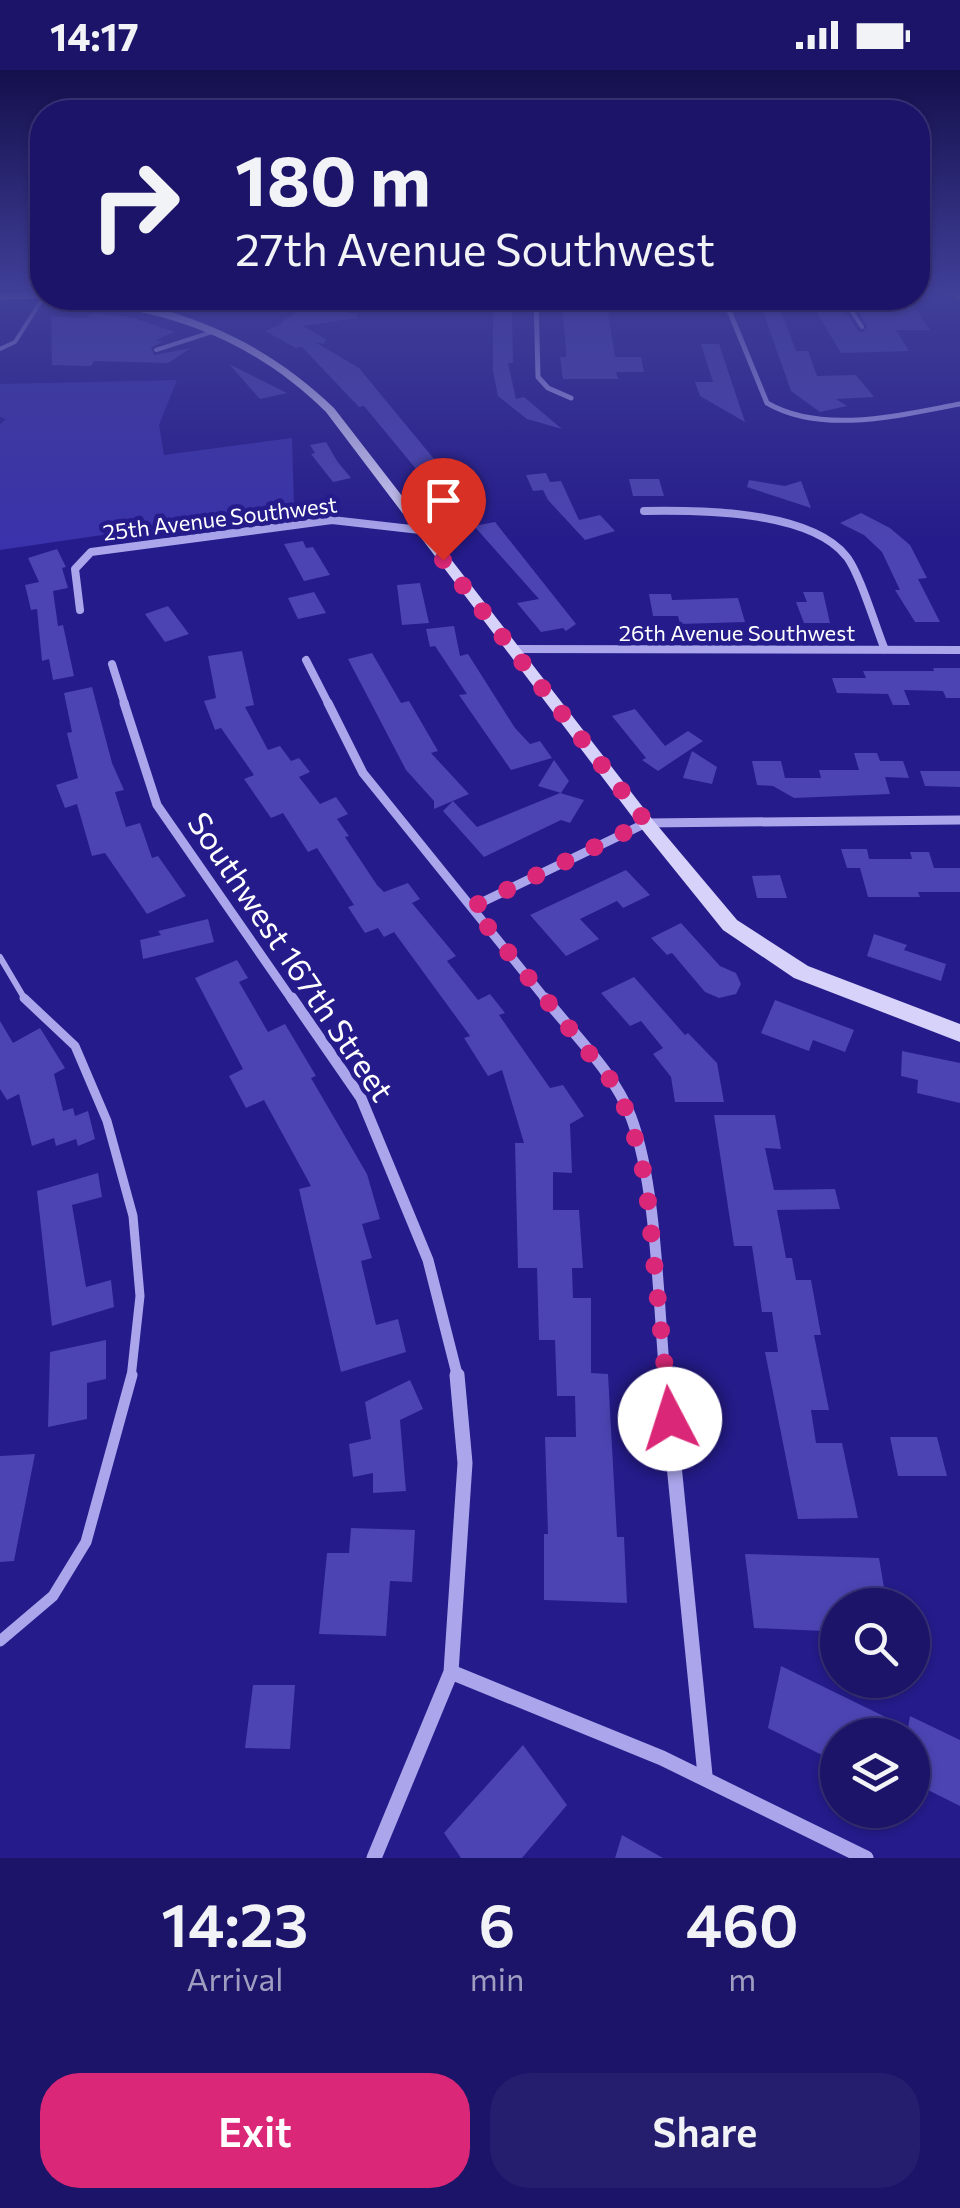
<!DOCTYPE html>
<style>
body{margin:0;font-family:Commissioner,sans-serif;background:#251d6e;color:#f1f3f6;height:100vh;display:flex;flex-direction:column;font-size:38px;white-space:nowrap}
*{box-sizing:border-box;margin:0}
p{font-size:32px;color:#a09ec0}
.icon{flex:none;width:55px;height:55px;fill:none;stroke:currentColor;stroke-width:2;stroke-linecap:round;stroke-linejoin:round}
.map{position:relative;height:1788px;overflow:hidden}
.side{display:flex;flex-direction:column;background:#1c1468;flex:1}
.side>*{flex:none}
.hud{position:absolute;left:30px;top:30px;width:900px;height:210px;border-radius:40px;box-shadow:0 2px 8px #0004,0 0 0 2px #3a337c;background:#1c1468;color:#f1f3f6;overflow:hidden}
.fabs{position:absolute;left:820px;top:1518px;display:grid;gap:20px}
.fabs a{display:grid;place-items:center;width:110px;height:110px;border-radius:50%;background:#1c1468;box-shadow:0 2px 8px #0004,0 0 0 2px #3a337c;font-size:50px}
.pin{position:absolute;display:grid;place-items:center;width:85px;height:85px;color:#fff;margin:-102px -42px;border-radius:50% 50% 50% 0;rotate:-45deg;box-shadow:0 0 10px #0007}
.pin .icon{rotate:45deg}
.me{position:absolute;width:110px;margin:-55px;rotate:355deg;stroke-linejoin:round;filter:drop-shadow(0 0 8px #0008)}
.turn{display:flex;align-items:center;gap:35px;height:210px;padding:0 40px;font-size:45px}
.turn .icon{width:130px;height:130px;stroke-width:2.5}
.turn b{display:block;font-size:70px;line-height:85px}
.eta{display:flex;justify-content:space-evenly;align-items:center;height:170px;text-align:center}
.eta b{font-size:60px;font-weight:600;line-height:70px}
.button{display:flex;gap:20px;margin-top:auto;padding:20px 40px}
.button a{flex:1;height:115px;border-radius:40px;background:#db2777;color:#fff;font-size:40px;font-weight:600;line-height:115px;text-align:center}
.button a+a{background:#251d6e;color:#f1f3f6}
.status{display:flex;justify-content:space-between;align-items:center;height:70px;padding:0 50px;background:#1c1468;direction:ltr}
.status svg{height:28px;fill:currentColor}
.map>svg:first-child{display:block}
.green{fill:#3a32aa}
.building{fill:#4c44b2}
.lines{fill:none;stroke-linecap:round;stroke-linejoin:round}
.lane-far3{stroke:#aba6ec;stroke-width:4}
.lane-far2{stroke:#aba6ec;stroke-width:6}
.lane-far1{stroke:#aba6ec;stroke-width:9}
.lane{stroke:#aba6ec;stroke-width:11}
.street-far4{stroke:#aba6ec;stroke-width:5}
.street-far3{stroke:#aba6ec;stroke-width:8}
.street-far2{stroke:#aba6ec;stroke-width:9}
.street-far1{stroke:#aba6ec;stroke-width:11}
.street{stroke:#aba6ec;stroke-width:15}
.secondary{fill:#d6d2f9;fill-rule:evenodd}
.route{stroke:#db2777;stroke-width:18;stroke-dasharray:0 32.4}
.labels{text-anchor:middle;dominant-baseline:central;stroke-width:9;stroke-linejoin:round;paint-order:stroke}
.far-street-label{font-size:22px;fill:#fff;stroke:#251b8a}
.near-street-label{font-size:32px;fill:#fff;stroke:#251b8a}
</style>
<div class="status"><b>14:17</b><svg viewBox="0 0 49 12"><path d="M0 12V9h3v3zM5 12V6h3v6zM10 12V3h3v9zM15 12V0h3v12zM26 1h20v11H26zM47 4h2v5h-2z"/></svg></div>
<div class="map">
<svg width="960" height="1788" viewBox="0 0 960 1788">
<rect width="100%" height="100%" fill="#251b8a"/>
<!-- green -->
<path class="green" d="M177,310L159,355L164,385L292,368L294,437L0,480V354L6,349L0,347V314Z"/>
<!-- building -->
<path class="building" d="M862,230H897L914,236L930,260H896L909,281L841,283L813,236L843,238L858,261L863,262L867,256L855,235H865Z
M303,236L357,244V248L303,256L326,269L324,274L315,272L359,298L481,446L464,450L455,439L450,440L364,336L359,337L302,277L296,278L265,261L279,255Z
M761,236H779L796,281H808L817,306L856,305L874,327L836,329L847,336L820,342L791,321Z
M562,237H607L615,287H641L644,302H616L618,309H563L560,287H566V280Z
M493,238H512L513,293H508L516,329L524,327L562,359L527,349L498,326L493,301Z
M92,243L131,247L175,262L156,270L163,272L151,277L154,285L191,278L168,293L94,291L91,296L52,295L51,247L86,248Z
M701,274H719L745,352L700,326L695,312H713Z
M229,294L287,323L260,329Z
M326,372L337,391L351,408L333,412L311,384L315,383L310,375Z
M546,403L550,412L561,411L579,450L600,445L615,461L585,470L548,430L543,420L533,421L526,405Z
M629,409H659L664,426H633Z
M749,410L785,416L801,411L811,438L747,417Z
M861,443L890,458L910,475L927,508L918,509L940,552H915L895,520H900L882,482L864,465L840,453Z
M495,452L576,554L566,561L563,558L541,562L517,533L539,529L474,456Z
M303,471L306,478L313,477L330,505L304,511L284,474Z
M57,479L66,497L62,498L68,518L53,521L58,556L63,555L74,606L53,610L49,589L42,591L37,539L31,540L25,515L39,512L28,488Z
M420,513L429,553L402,555L397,515Z
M314,522L326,543L298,549L288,528Z
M803,522H823L830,553H804L796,532H807Z
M649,524H671L672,530L738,528L745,552L680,554L678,546H653Z
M168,536L189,564L165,572L145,544Z
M454,556L460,586L468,584L515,658L530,674L540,671L552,688L511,700L459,625L467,624L435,576L430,577L426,559Z
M242,581L254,635L245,637L268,680L280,676L291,691L299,688L310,702L299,707L320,734L336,727L348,744L337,749L349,766L345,767L377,815L384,822L408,813L420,829L412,833L456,886L447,891L478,930L490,924L505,943L499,945L550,1018L563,1015L584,1046L570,1054L572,1103L553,1102V1140H579L583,1198H572L573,1228H591V1303L608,1304L617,1467H624L627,1533L544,1530V1464H548L545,1367H576L575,1326H557L555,1270H539L537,1198H518L515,1073H524L502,1000L488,1006L464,968L470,966L394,862L384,867L378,858L365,863L348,837L354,835L317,778L308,782L283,743L271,748L244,709L254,705L221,658L215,660L204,631L216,628L208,586Z
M372,583L401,633L409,631L438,681L431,683L469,724L434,739V731L406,700L348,589Z
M933,598H960V628H946L943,621L904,620L910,635H893L888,624L837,623L832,608H866L863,601H934Z
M92,617L112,693L124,720L115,722L126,757L140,753L152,788L158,786L186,826L147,844L105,783L92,786L77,734L65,738L56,715L78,708L67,663L72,662L64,623Z
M635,639L665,676L688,661L703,671L658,701L642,690L646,688L612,646Z
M692,681L717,697L712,714L683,708Z
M854,683H877L880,691H903L909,708L885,707L890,724L794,728L773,716L757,715L752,691H781L785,708H821L819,700H859Z
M554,690L569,711L561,723L538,716Z
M920,701H960V717L925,716Z
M560,723L584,730L570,753L561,750L484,787L443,741L453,731L477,757Z
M841,779H867L869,789H912L910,782H929L934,798H960V822H918L920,827H868L860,798H847Z
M626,800L650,825L623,838L617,831L580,849L599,869L566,886L530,845Z
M780,805L787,828H757L752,806Z
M208,849L214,872L143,889L140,870L161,865L158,861Z
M681,853L720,896L736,903L741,914L736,924L719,928L705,922L672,883L667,885L651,868Z
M874,864L907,875L904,880L946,894L941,911L867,886Z
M237,890L248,908L239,912L268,962L285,954L316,1006L311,1008L367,1104L380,1149L362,1154L372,1188L361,1191L376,1255L398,1249L406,1282L341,1302L299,1119L311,1116L264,1030L246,1038L229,1006L243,999L195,908Z
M634,907L685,965L688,963L717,993L724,1032H675L671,1007L653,984L663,978L641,951L630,956L601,923Z
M775,930L854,960L845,982L813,970L809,981L761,963Z
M0,951L13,973L40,958L65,998L54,1004L63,1041L73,1038L75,1046L88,1041L95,1069L78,1076L76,1069L56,1076L54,1068L32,1076L19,1024L7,1030L0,1019Z
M902,981L960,993V1033L917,1023L918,1010L901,1006Z
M714,1045H775L781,1079L765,1078L774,1120L835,1119L840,1139L777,1140L786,1188H792L796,1210H811L821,1265H814L829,1340H811L816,1373H842L858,1448L798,1449L765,1282H778L772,1242H762L752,1176H734Z
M98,1103L102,1127L72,1135L86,1217L111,1210L114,1237L52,1256L37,1121Z
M106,1270V1309L87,1313V1349L48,1357L50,1282Z
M410,1310L423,1339L400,1350L406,1421L373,1423V1403L353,1407L349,1374L371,1369L365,1332Z
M890,1367H937L947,1406H898Z
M35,1384L14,1491L0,1492V1386Z
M351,1458L415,1460L412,1512L390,1511L386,1566L319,1564L327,1483H349Z
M745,1484L879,1488L887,1535H838V1593L828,1594L823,1561L754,1558Z
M781,1596L908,1658L910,1646L960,1670V1736L912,1712V1665H838V1693L768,1658Z
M253,1615H295L290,1679L245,1678Z
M523,1675L567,1735L522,1788H461L444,1763Z
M622,1765L663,1788H615Z"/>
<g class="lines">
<!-- lane-far3 -->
<path class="lane-far3" d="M834,228L847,234L862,257
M0,279L15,272L43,228
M156,280L215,261"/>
<!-- lane-far2 -->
<path class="lane-far2" d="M0,887L26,931"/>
<!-- lane-far1 -->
<path class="lane-far1" d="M24,928L75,976L107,1051L133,1146L140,1226L131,1308"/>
<!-- lane -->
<path class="lane" d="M0,1571L53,1526L86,1472L132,1305"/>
<!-- street-far4 -->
<path class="street-far4" d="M949,222L960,228
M497,228H642
M536,228L538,307L548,318L571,328
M724,228L767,333C822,365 901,345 960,334
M136,234L297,228"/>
<!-- street-far3 -->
<path class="street-far3" d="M644,441C698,440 809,440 846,486C859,501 876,558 885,580
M80,540L75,499L91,482L332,450L420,460
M513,579L960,580
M306,590L329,635
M112,594L125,635"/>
<!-- street-far2 -->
<path class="street-far2" d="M124,633L157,735L293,931
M328,633L363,703L547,931
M472,837L646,753L960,750"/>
<!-- street-far1 -->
<path class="street-far1" d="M292,928L361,1028L428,1190L458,1308
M545,928C574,965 614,1002 631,1047C657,1116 658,1232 665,1308"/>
<!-- street -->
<path class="street" d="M665,1305L705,1705
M451,1602L662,1688L866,1788
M374,1788L451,1602L465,1393L457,1305"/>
<!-- secondary -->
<path class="secondary" d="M0,224H42L47,228L0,230Z
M48,228C154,221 259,265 334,338L652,749L737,850L808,896L960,954V972L794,908L723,860L640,757L326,342C271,288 208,255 131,240C106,235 70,239 48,228Z"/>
</g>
<!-- sky -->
<linearGradient id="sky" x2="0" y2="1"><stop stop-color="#140f4c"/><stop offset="0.47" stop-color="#403f98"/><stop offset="1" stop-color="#403f98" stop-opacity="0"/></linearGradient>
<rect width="960" height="472" fill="url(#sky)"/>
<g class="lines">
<!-- route -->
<path class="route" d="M443,490L646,752L472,837L613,1013L630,1048L646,1112L670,1349"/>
</g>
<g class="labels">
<!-- far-street labels -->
<g class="far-street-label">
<text transform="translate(220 448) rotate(-7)">25th Avenue Southwest</text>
<text x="737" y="562">26th Avenue Southwest</text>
</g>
<!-- near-street labels -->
<g class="near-street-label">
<text transform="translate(292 886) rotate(56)">Southwest 167th Street</text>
</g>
</g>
</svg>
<div class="fabs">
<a><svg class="icon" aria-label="search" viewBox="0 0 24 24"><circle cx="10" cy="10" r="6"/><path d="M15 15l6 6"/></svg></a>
<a><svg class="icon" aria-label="layers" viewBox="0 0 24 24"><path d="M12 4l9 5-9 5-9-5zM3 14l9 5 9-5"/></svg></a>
</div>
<div class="pin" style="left:443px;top:490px;background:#d93025"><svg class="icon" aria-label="arrive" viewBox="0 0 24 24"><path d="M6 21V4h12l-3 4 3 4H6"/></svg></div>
<svg class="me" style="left:670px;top:1349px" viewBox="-20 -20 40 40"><circle r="19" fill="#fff"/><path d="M0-13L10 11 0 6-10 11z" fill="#db2777"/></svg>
<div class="hud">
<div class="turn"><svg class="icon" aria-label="right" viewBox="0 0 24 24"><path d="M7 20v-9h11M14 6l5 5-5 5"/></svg><div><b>180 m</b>27th Avenue Southwest</div></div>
</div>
</div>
<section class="side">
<div class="eta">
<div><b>14:23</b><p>Arrival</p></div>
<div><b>6</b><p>min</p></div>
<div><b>460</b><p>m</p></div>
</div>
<div class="button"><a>Exit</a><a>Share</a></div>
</section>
